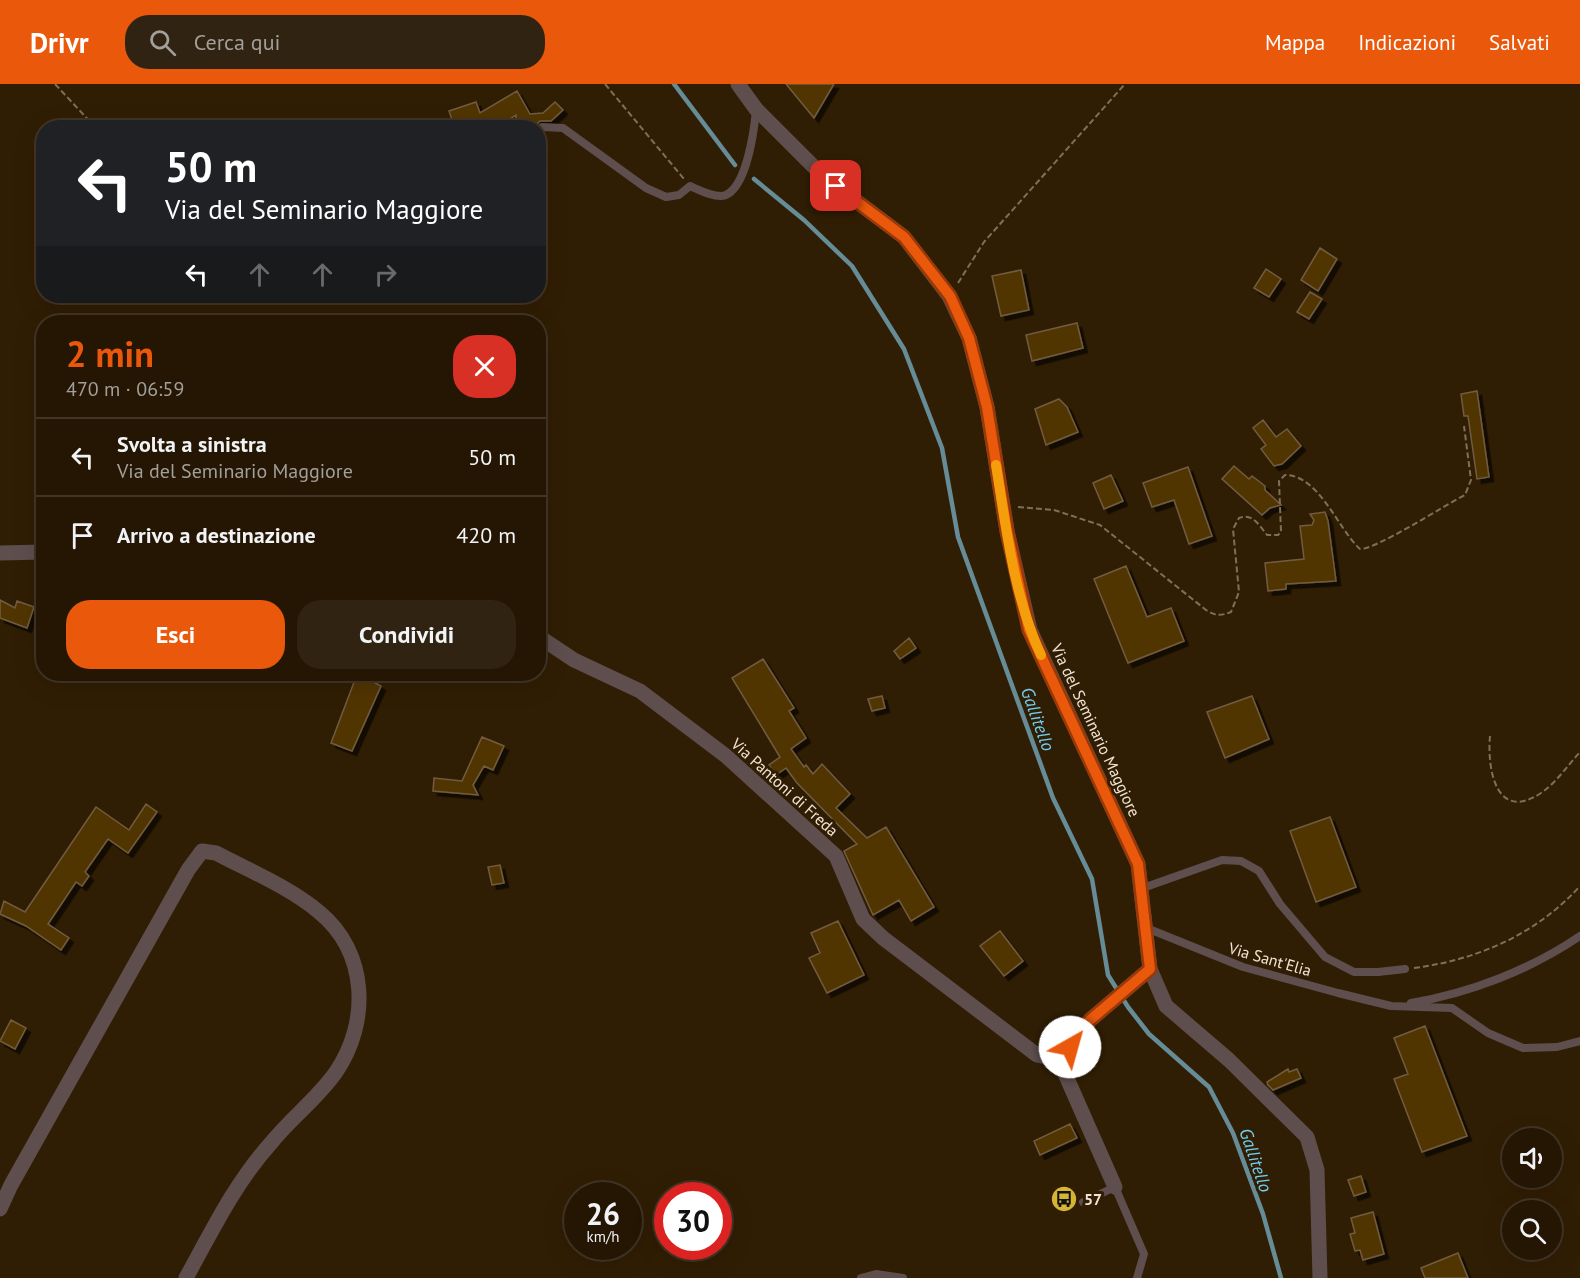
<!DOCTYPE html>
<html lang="it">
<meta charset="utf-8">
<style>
body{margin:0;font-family:"PT Sans",sans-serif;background:#302312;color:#f1f3f6;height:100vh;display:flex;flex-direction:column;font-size:22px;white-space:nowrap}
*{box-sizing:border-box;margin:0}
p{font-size:20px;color:#a39f9a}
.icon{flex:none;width:33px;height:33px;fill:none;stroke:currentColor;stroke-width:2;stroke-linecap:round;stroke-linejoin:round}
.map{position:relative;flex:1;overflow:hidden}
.side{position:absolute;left:36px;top:231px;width:510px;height:366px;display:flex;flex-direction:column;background:#241603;border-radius:24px;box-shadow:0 6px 24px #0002,0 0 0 2px #413525}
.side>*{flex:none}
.top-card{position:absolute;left:36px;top:36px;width:510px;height:183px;border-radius:24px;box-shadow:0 6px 24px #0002,0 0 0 2px #413525;background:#202124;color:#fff;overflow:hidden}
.controls{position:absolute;left:1502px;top:1044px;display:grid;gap:12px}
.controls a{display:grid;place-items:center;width:60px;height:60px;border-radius:50%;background:#241603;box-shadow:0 6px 24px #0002,0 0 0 2px #413525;font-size:30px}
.speed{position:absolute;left:564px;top:1098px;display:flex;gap:12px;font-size:30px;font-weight:700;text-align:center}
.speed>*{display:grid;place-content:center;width:78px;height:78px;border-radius:50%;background:#241603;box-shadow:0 6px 24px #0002,0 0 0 2px #413525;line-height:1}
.speed small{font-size:15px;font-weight:400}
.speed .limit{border:9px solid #d22;background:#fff;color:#111}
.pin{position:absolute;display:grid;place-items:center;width:51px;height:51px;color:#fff;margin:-26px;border-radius:12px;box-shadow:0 3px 9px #0006}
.me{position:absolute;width:66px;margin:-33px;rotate:38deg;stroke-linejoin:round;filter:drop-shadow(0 0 4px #0008)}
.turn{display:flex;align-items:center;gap:21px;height:126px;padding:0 30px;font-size:27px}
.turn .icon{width:78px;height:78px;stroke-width:2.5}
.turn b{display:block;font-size:42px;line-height:51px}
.lanes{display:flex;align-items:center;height:57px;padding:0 30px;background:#0003;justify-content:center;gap:30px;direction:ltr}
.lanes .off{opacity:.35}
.round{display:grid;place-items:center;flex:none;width:63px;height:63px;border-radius:24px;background:#302312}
.summary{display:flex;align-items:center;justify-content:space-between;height:102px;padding:0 30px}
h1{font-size:36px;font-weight:600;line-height:45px;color:#ea580c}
.primary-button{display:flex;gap:12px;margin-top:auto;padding:12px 30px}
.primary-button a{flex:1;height:69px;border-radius:24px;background:#ea580c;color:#fff;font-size:24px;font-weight:600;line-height:69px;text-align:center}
.primary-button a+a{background:#302312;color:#f1f3f6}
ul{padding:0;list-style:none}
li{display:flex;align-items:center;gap:18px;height:78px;padding:0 30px;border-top:2px solid #413525}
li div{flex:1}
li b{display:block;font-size:22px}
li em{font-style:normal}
header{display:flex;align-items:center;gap:36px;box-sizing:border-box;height:84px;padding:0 30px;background:#ea580c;color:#fff}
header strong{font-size:28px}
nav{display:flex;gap:33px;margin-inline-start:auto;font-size:21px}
.search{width:420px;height:54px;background:#302312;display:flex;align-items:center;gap:15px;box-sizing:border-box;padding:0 21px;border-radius:24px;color:#a39f9a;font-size:22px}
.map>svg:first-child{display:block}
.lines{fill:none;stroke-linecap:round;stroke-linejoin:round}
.stream{stroke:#658c97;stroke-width:4.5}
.building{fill:#513404;stroke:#725c41;stroke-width:1.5;filter:url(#shadow)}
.path{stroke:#7f6f59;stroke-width:2;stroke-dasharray:6 3;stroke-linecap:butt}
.lane{stroke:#5e4e4e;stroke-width:8}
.street{stroke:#5e4e4e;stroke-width:15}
.route-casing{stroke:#983908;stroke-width:15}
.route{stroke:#ea580c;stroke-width:10}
.slow{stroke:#f59e0b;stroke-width:10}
.labels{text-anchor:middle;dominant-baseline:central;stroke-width:6;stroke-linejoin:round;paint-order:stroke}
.street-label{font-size:16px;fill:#f1e4d5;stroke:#301e04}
.poi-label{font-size:16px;font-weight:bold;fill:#f1e4d5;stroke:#301e04;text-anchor:start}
.water-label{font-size:18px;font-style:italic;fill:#70cdf0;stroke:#301e04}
</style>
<header>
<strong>Drivr</strong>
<div class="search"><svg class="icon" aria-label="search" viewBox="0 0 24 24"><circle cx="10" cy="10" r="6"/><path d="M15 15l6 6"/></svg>Cerca qui</div>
<nav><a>Mappa</a><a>Indicazioni</a><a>Salvati</a></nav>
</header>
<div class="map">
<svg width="1580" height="1194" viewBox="0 0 1580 1194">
<defs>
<filter id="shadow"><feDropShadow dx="4.5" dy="4.5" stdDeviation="0" flood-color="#0009"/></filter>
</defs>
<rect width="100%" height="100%" fill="#301e04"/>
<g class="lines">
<!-- stream -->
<path class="stream" d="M674,0L735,81
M754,95L804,136L852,182L904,265L942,364L958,453L1053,714L1092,795L1108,891L1128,923L1149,950L1209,1003L1233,1049L1263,1130L1281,1194"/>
</g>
<!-- building -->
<path class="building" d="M786,0H834L814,34Z
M517,7L530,30L543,29L555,18L563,26L551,37H540L534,43H516V31L495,44H455L449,27L476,18L480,29Z
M1320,164L1337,175L1318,207L1301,196Z
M1266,185L1281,195L1269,213L1254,204Z
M1021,186L1029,226L1001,232L992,192Z
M1310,208L1322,215L1309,235L1297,228Z
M1077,239L1083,264L1032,277L1026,251Z
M1477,307L1489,393L1477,395L1468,332H1464L1461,310Z
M1059,315L1067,323L1078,348L1046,361L1035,325Z
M1263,336L1276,353L1287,345L1301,362L1282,380L1274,382L1261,365L1266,361L1253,344Z
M1234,382L1249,395L1252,392L1265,402V406L1281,421L1270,424L1262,431L1222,395Z
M1188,383L1212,452L1189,460L1174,416L1152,423L1143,399Z
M1111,391L1123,417L1104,425L1093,399Z
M1325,428L1328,437L1336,497L1286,500V505L1268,507L1265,479L1304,475L1300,442L1312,441L1314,436L1310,430Z
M1126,482L1147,533L1171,524L1184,557L1128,579L1094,495Z
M0,516L15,524L17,517L34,523L27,544L0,534Z
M909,554L916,564L900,575L894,567Z
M763,575L794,624L789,627L806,654L791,665L804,683L806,681L813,690L822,680L850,710L836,724L867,754L886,743L934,823L911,837L899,816L873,831L844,767L857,760L797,699L786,684L776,691L769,681L780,673L732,594Z
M356,593L365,597L366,594L381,602L352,667L331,659Z
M882,612L885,624L872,627L868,615Z
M1252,612L1269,655L1225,674L1207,628Z
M482,653L504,662L493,686L484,682L473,701L478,711L433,707L434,694L462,697Z
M146,720L157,728L128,769L108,755L85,788L89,792L82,802L76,798L48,840L69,854L61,866L26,842L0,830L4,817L25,828L96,723L129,746Z
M1330,733L1356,803L1316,818L1290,747Z
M500,781L504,799L492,801L488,783Z
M838,837L864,891L827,909L809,874L820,869L811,849Z
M1000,847L1023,877L1004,892L980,862Z
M11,936L26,944L15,965L0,957Z
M1425,942L1467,1052L1422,1068L1394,995L1408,990L1394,954Z
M1288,985L1289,988L1297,985L1301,994L1273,1006L1268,1001L1267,998Z
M1070,1040L1077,1054L1040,1071L1034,1057Z
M1361,1092L1366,1108L1354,1112L1348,1096Z
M1373,1128L1384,1170L1363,1176L1360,1166L1355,1167L1350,1150L1355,1149L1351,1134Z
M1458,1169L1468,1194H1425L1421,1184Z"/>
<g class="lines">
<!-- path -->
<path class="path" d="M55,0L96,44
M605,0L684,95
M958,199L984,158L1125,0
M1018,423L1054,426L1100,441L1206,526C1215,532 1221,532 1231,528L1239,508L1233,445L1239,434C1253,429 1259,441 1267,451H1278L1281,448L1279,397L1285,391C1319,391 1338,445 1360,465C1375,466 1445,421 1465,411L1471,396L1464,342
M1490,652C1487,685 1496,739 1541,709C1556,699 1568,681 1580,668
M1414,884C1477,876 1537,850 1580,802"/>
<!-- lane -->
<path class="lane" d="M538,47L542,43L563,44L646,104L666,113L679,111L690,102C699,106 716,115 726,111C747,101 754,46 756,27
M1140,805L1222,776L1241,777L1259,787L1280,820L1325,873L1354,888H1378L1405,885
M1144,843L1243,883L1338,909L1391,922L1452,924L1488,949L1523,964L1557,963L1580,957
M1411,919C1470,909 1530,886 1580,852
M1083,1118L1115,1103L1144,1170L1137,1194
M861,1194L876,1190L903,1194"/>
<!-- street -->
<path class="street" d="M738,0L756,25L823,92L904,153L949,212L969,254L987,323L1007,447L1030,546L1138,780L1150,885L1166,922L1229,976L1307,1053L1317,1086L1320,1194
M0,469L44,468
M538,552L574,576L640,607L726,672L836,772L863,835L883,854L1037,971L1059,976
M1115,1103L1059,976L1090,936L1150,885
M0,1125L11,1101L188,786L202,767L216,769C250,787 289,803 319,828C368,868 370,938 336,988C317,1015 291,1034 271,1059C235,1099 212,1147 186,1194"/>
</g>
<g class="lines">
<!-- route casing -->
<g class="route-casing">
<path id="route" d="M836,102L904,153L950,212L969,254L987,323L1007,447L1029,546L1138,780L1150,885L1090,936L1070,963"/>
</g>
<!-- route -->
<use href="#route" class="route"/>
<!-- slow -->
<path class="slow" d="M996,381C1006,443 1014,513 1041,571"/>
</g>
<!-- icons -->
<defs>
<g id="bus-disc" transform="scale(1.35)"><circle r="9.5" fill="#d6b534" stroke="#301e04"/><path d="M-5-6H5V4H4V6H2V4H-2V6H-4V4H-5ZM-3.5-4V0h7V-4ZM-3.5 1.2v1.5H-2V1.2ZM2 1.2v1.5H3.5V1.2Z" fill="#111"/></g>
</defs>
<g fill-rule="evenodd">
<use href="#bus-disc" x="1064" y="1115"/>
</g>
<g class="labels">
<!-- street labels -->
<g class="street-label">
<text transform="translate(1096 646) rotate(65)">Via del Seminario Maggiore</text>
<text transform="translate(785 703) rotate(42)">Via Pantoni di Freda</text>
<text transform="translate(1270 875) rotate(16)">Via Sant'Elia</text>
</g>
<!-- poi labels -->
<g class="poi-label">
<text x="1084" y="1115">57</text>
</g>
<!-- water labels -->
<g class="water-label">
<text transform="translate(1038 635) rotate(70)">Gallitello</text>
<text transform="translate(1256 1076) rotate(71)">Gallitello</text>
</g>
</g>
</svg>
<div class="controls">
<a><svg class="icon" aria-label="sound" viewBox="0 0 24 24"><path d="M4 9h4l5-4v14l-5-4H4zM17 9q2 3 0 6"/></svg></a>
<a><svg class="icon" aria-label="search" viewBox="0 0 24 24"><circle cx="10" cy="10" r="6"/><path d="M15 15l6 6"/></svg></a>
</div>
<div class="speed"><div>26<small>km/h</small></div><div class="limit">30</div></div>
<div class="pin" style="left:836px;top:102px;background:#d93025"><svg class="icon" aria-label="arrive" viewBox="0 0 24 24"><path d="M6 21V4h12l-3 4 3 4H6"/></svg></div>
<svg class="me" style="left:1070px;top:963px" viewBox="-20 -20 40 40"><circle r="19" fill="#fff"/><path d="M0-13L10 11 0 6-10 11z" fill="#ea580c"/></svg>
<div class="top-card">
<div class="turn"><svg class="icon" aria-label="left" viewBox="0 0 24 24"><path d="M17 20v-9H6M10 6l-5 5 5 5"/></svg><div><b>50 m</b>Via del Seminario Maggiore</div></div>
<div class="lanes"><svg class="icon" aria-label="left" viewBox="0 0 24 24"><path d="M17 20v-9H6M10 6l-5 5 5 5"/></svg><svg class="icon off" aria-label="ahead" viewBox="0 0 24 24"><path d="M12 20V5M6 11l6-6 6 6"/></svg><svg class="icon off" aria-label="ahead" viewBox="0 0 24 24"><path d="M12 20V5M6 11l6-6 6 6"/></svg><svg class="icon off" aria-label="right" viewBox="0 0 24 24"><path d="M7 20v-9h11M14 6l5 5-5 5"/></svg></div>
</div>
<section class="side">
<div class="summary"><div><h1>2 min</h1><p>470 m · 06:59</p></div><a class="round" style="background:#d93025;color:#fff"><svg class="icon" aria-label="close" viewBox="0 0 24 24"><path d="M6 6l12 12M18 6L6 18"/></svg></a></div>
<ul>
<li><svg class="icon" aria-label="left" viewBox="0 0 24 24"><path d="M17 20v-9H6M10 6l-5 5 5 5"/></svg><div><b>Svolta a sinistra</b><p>Via del Seminario Maggiore</p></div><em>50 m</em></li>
<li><svg class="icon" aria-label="arrive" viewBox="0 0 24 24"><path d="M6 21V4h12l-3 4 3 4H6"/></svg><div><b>Arrivo a destinazione</b></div><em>420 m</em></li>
</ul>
<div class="primary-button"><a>Esci</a><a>Condividi</a></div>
</section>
</div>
